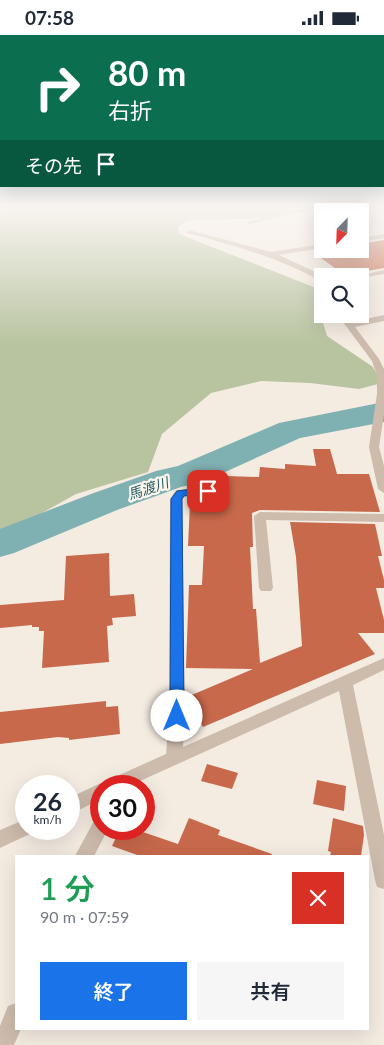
<!DOCTYPE html>
<html lang="ja">
<meta charset="utf-8">
<style>
body{margin:0;font-family:Lato,"Noto Sans JP",sans-serif;background:#f6f6f7;color:#1f2937;height:100vh;display:flex;flex-direction:column;font-size:19px;white-space:nowrap}
*{box-sizing:border-box;margin:0}
p{font-size:16px;color:#747a83}
.icon{flex:none;width:28px;height:28px;fill:none;stroke:currentColor;stroke-width:2;stroke-linecap:round;stroke-linejoin:round}
.map{position:relative;flex:1;overflow:hidden}
.drawer{position:absolute;left:15px;top:820px;width:354px;height:175px;display:flex;flex-direction:column;background:#fff;border-radius:0px;box-shadow:0 5px 20px #0002}
.drawer>*{flex:none}
.hud{position:absolute;left:0px;top:0px;width:385px;height:152px;box-shadow:0 5px 20px #0002;background:#0b6e4f;color:#fff;overflow:hidden}
.needle{width:32px;rotate:203deg}
.fabs{position:absolute;left:314px;top:168px;display:grid;gap:10px}
.fabs a{display:grid;place-items:center;width:55px;height:55px;border-radius:0px;background:#fff;box-shadow:0 5px 20px #0002;font-size:25px}
.speed{position:absolute;left:15px;top:740px;display:flex;gap:10px;font-size:25px;font-weight:700;text-align:center}
.speed>*{display:grid;place-content:center;width:65px;height:65px;border-radius:50%;background:#fff;box-shadow:0 5px 20px #0002;line-height:1}
.speed small{font-size:12px;font-weight:400}
.speed .limit{border:8px solid #d22;background:#fff;color:#111}
.pin{position:absolute;display:grid;place-items:center;width:42px;height:42px;color:#fff;margin:-21px;border-radius:10px;box-shadow:0 2px 8px #0006}
.me{position:absolute;width:55px;margin:-28px;rotate:0deg;stroke-linejoin:round;filter:drop-shadow(0 0 4px #0008)}
.turn{display:flex;align-items:center;gap:18px;height:105px;padding:0 25px;font-size:22px}
.turn .icon{width:65px;height:65px;stroke-width:2.5}
.turn b{display:block;font-size:35px;line-height:42px}
.then{display:flex;align-items:center;height:48px;padding:0 25px;background:#0003;gap:10px;font-size:19px}
.round{display:grid;place-items:center;flex:none;width:52px;height:52px;border-radius:0px;background:#f6f6f7}
.head{display:flex;align-items:center;justify-content:space-between;height:85px;padding:0 25px}
h1{font-size:30px;font-weight:600;line-height:38px;color:#1e9e55}
.cta{display:flex;gap:10px;margin-top:auto;padding:10px 25px}
.cta a{flex:1;height:58px;border-radius:0px;background:#1a73e8;color:#fff;font-size:20px;font-weight:600;line-height:58px;text-align:center}
.cta a+a{background:#f6f6f7;color:#1f2937}
.status{display:flex;justify-content:space-between;align-items:center;height:35px;padding:0 25px;background:#fff;direction:ltr}
.status svg{height:14px;fill:currentColor}
.map>svg:first-child{display:block}
.green{fill:#b8c4a0}
.lines{fill:none;stroke-linecap:round;stroke-linejoin:round}
.river{fill:#7fb0b2;fill-rule:evenodd}
.building{fill:#c8694b}
.minor{fill:#cdbbac;fill-rule:evenodd}
.route{fill:#1a73e8;stroke:#114b97}
.labels{text-anchor:middle;dominant-baseline:central;stroke-width:4.5;stroke-linejoin:round;paint-order:stroke}
.water-label{font-size:14px;font-style:italic;fill:#1f5a5e;stroke:#fbf5ee}
</style>
<div class="status"><b>07:58</b><svg viewBox="0 0 49 12"><path d="M0 12V9h3v3zM5 12V6h3v6zM10 12V3h3v9zM15 12V0h3v12zM26 1h20v11H26zM47 4h2v5h-2z"/></svg></div>
<div class="map">
<svg width="384" height="1010" viewBox="0 0 384 1010">
<rect width="100%" height="100%" fill="#f4ebe1"/>
<!-- green -->
<path class="green" d="M0,169H309L294,173L287,181L274,183L193,185L183,188L178,192L179,199L316,253L314,257L327,301L373,332L382,348L359,354L310,348L261,346L211,358L162,399L148,437L76,459L17,492L0,499Z"/>
<g class="lines">
<!-- river -->
<path class="river" d="M384,367V387L300,403L203,447L181,452L117,475L14,518L0,522V494L91,459L156,436L178,431L279,388Z"/>
</g>
<!-- building -->
<path class="building" d="M384,205V233L345,240L318,221L360,214V209Z
M313,414H330L337,439H369L380,477L260,475L252,478L253,512H250L253,574H256L260,628L302,611L296,522L290,487L375,489L382,521H378L384,545V553H376L384,585V598H358L375,619L203,692L187,662L253,634L186,633L189,550H202L204,511H188L190,468H207V466L227,465L226,441L259,442L260,432L285,434V429L316,431Z
M109,518L110,561L134,559L136,581L112,583L113,590L107,591L109,627L42,633L44,596H39V592H32V590L0,593V570L64,565L66,521Z
M106,666V672L118,671L120,699L69,705V703L58,702L0,709V677Z
M207,729L238,738L232,754L201,746Z
M317,745L346,751L344,776L313,769Z
M189,783L220,795L218,800L272,819L271,821H140L112,811L120,794H134L178,809Z
M333,783L363,791L364,800L361,821H330L331,817L328,816Z"/>
<g class="lines">
<!-- minor -->
<path class="minor" d="M336,169H354L312,175L249,189L246,187L312,171Z
M366,169H373L384,174V179Z
M189,195L271,217L322,209V213L279,220L324,241H322V245H319C277,222 233,210 187,198L186,197Z
M384,199V203L360,207V203Z
M384,235V239L360,243V241H356Z
M337,279H345L351,287L384,280V286L355,292L379,324L384,334V379L379,412L384,431V458L378,454L369,412L377,359V340L372,326Z
M208,452L214,456L212,458L184,461L182,464L185,681L183,712L384,623V635L353,650L384,800V854L377,852L375,845L339,656L129,751H101V764L69,780V763L101,748L104,749L106,746L166,719L169,681L170,464L176,455Z
M260,477L384,479V487L266,485L273,553L271,556H261L259,553L254,481Z
M101,782V794H108L94,821H75L95,784Z
M26,784V794H34L32,798L0,813V795Z
M16,968V994H21L14,1010H0V991L8,971Z"/>
</g>
<!-- sky -->
<linearGradient id="sky" x2="0" y2="1"><stop stop-color="#7eb2d2"/><stop offset="0.55" stop-color="#faf6f2"/><stop offset="1" stop-color="#faf6f2" stop-opacity="0"/></linearGradient>
<rect width="384" height="310" fill="url(#sky)"/>
<!-- route -->
<path class="route" d="M208,452L212,453L213,456L212,458L184,461L182,464L184,681L182,686L177,687L172,686L170,681L171,464L177,456Z"/>
<g class="labels">
<!-- water labels -->
<g class="water-label">
<text transform="translate(148 453) rotate(-18)">馬渡川</text>
</g>
</g>
</svg>
<div class="fabs">
<a><svg class="needle" viewBox="-14 -14 28 28"><path d="M0-13l5 13h-10z" fill="#e53935"/><path d="M0 13l5-13h-10z" fill="#747a83"/></svg></a>
<a><svg class="icon" aria-label="search" viewBox="0 0 24 24"><circle cx="10" cy="10" r="6"/><path d="M15 15l6 6"/></svg></a>
</div>
<div class="speed"><div>26<small>km/h</small></div><div class="limit">30</div></div>
<div class="pin" style="left:208px;top:456px;background:#d93025"><svg class="icon" aria-label="arrive" viewBox="0 0 24 24"><path d="M6 21V4h12l-3 4 3 4H6"/></svg></div>
<svg class="me" style="left:177px;top:681px" viewBox="-20 -20 40 40"><circle r="19" fill="#fff"/><path d="M0-13L10 11 0 6-10 11z" fill="#1a73e8"/></svg>
<div class="hud">
<div class="turn"><svg class="icon" aria-label="right" viewBox="0 0 24 24"><path d="M7 20v-9h11M14 6l5 5-5 5"/></svg><div><b>80 m</b>右折</div></div>
<div class="then">その先<svg class="icon" aria-label="arrive" viewBox="0 0 24 24"><path d="M6 21V4h12l-3 4 3 4H6"/></svg></div>
</div>
<section class="drawer">
<div class="head"><div><h1>1 分</h1><p>90 m · 07:59</p></div><a class="round" style="background:#d93025;color:#fff"><svg class="icon" aria-label="close" viewBox="0 0 24 24"><path d="M6 6l12 12M18 6L6 18"/></svg></a></div>
<div class="cta"><a>終了</a><a>共有</a></div>
</section>
</div>
